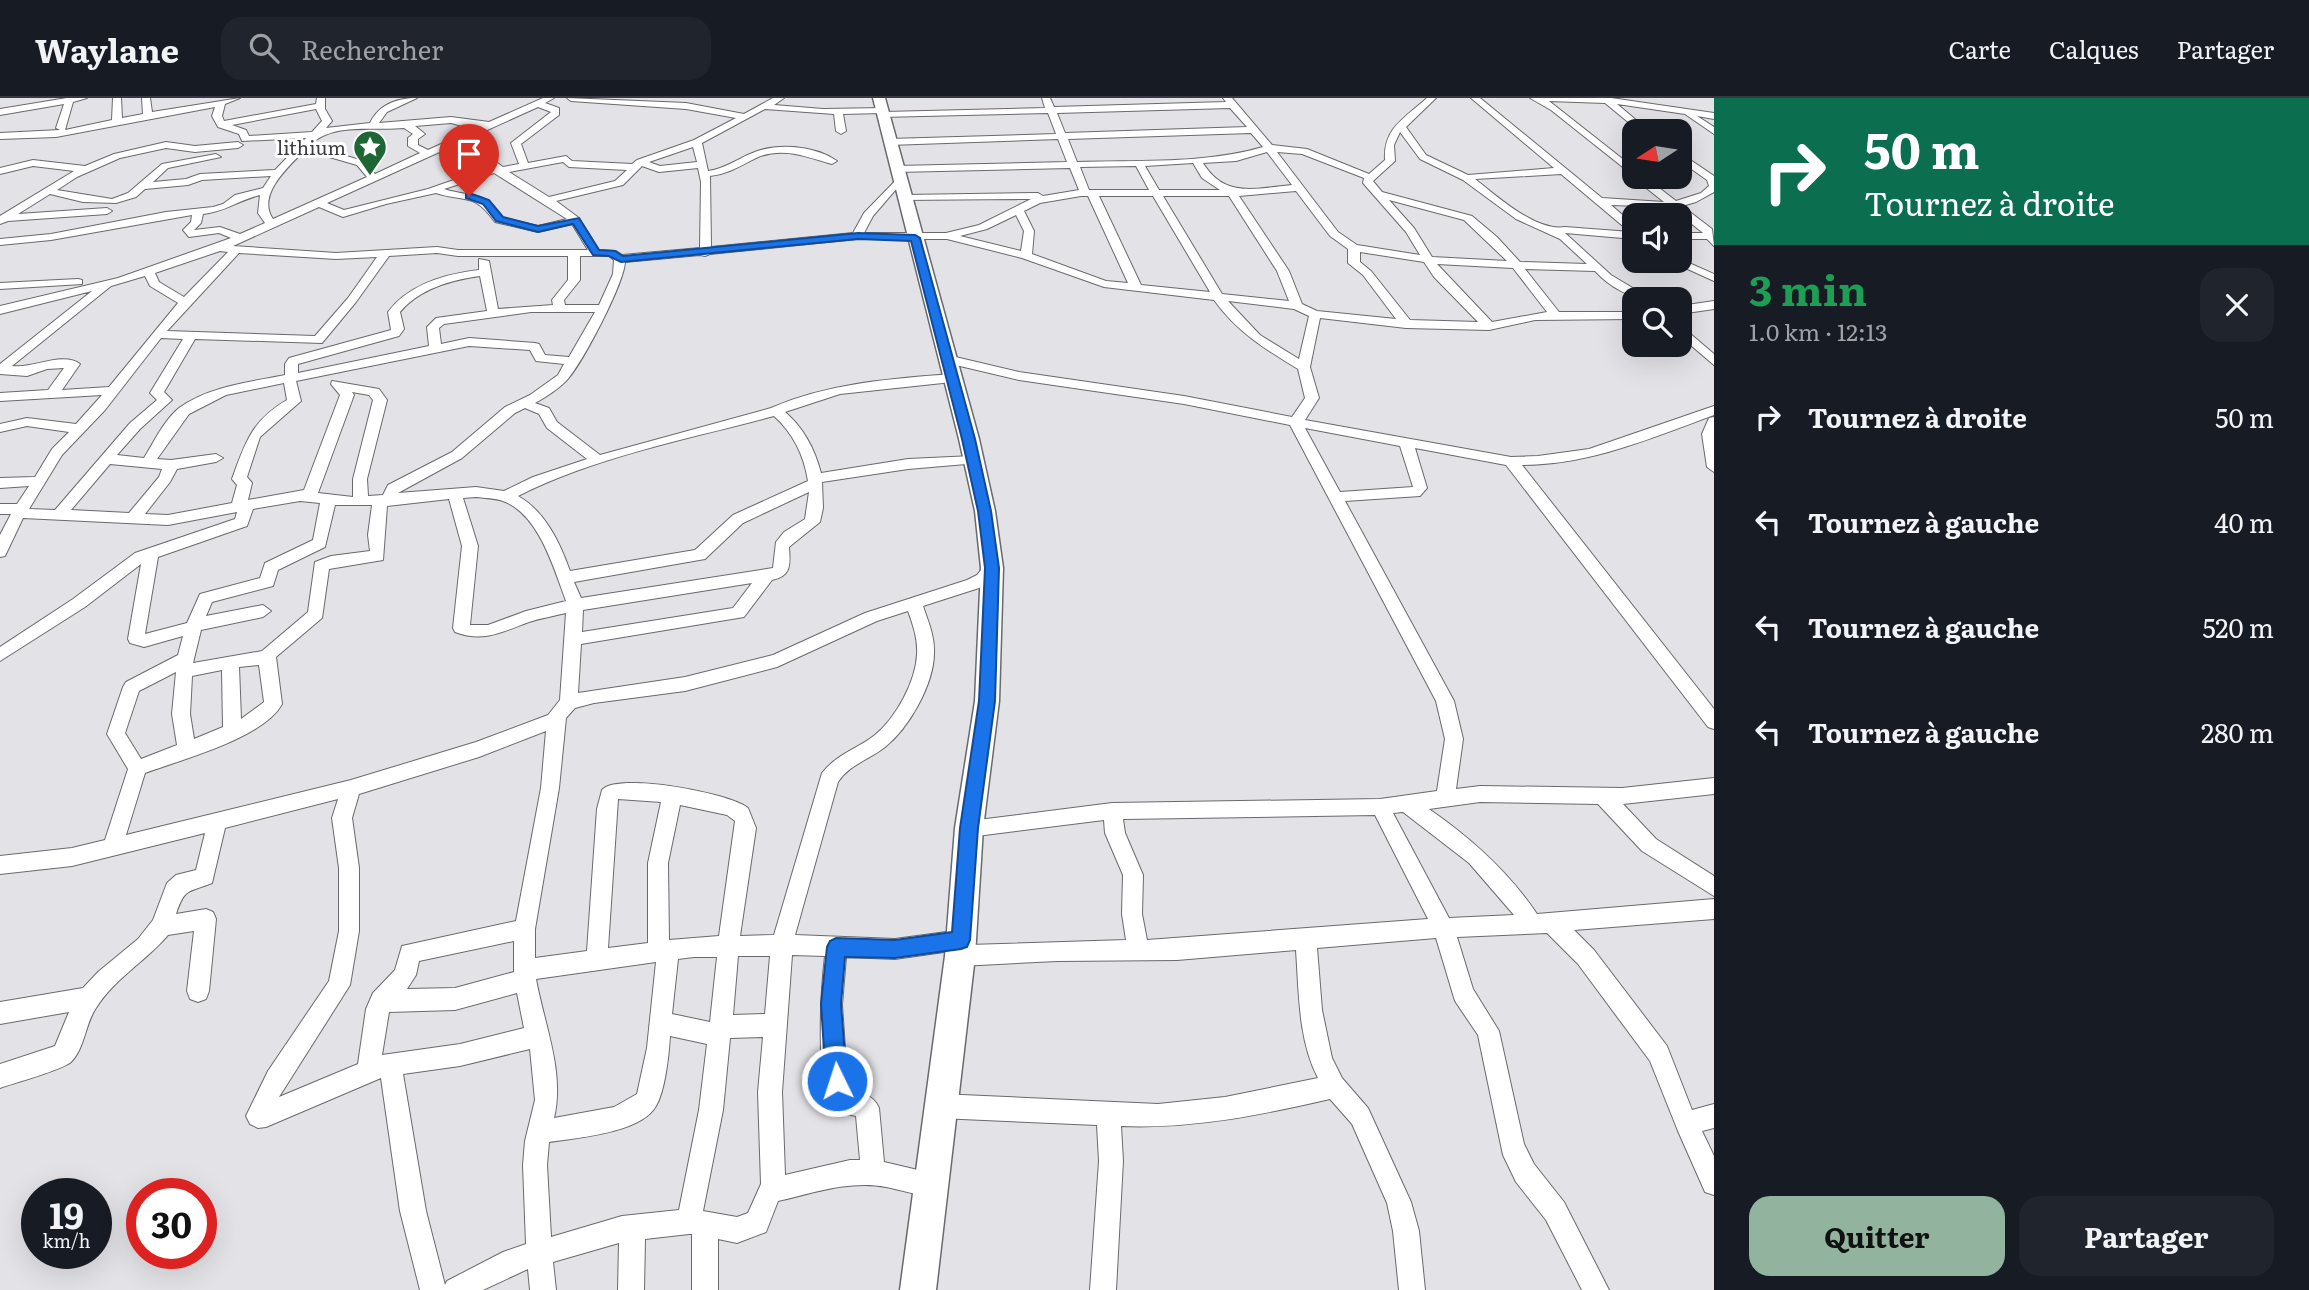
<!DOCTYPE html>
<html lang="fr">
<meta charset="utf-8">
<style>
body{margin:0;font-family:Literata,serif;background:#20242c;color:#f1f3f6;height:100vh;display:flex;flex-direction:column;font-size:26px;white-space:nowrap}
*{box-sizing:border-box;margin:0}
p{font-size:23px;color:#9ea1a6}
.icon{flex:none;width:38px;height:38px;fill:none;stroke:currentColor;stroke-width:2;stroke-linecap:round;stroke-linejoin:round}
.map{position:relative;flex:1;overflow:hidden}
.side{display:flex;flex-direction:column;background:#171b24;width:595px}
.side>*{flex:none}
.hud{background:#0b6e4f;color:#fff;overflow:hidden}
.needle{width:46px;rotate:258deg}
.fabs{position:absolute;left:1622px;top:21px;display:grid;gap:14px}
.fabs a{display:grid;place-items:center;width:70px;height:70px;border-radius:14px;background:#171b24;box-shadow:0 7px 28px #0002;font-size:35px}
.speed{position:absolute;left:21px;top:1080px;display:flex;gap:14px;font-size:35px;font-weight:700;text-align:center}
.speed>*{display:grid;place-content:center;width:91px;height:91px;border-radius:50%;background:#171b24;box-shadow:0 7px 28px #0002;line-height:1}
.speed small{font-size:18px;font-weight:400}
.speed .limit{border:10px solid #d22;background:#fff;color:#111}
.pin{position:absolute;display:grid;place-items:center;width:60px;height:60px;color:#fff;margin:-72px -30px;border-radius:50% 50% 50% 0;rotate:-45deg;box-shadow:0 0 7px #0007}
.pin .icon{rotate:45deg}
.me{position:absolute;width:77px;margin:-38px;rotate:356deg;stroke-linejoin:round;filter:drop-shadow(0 0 5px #0008)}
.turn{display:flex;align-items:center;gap:24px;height:147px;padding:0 35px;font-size:32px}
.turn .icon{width:91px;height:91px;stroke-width:2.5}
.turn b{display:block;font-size:49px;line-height:60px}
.round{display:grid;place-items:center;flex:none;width:74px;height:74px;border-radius:21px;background:#20242c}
.headline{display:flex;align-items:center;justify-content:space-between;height:119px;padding:0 35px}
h1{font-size:42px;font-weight:700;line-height:52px;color:#1e9e55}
.primary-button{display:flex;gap:14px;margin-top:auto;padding:14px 35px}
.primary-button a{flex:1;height:80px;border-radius:21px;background:#92b49f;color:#111;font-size:28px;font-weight:700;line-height:80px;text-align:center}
.primary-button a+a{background:#20242c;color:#f1f3f6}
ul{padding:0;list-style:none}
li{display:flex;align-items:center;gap:21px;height:105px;padding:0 35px}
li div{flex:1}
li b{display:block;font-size:26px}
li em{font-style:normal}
header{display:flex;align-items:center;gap:42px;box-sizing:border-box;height:98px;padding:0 35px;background:#171b24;border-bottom:2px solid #363941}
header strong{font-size:33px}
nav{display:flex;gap:38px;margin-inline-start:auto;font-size:24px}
.search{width:490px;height:63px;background:#20242c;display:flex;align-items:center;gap:18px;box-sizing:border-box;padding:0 24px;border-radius:21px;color:#9ea1a6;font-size:26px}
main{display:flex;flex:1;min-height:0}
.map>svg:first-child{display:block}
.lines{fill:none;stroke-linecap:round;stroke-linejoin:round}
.street-casing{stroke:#6a696d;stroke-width:2}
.secondary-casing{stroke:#6a696d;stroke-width:3}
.street{fill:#fff;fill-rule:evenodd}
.secondary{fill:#fff;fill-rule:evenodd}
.route{fill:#1a73e8;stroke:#114b97;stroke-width:2}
.labels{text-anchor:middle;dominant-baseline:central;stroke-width:6;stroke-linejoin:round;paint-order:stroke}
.far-poi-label{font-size:19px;fill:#3c3b3d;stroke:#fff;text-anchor:end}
</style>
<header>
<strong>Waylane</strong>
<div class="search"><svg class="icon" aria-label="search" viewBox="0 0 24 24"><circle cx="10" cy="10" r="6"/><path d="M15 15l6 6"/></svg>Rechercher</div>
<nav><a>Carte</a><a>Calques</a><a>Partager</a></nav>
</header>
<main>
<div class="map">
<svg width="1714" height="1192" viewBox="0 0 1714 1192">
<rect width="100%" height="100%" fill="#e3e2e7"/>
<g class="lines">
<!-- street casing -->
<g class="street-casing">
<path id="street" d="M67,0H87L73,4L65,32L112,22L113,0H121L122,20L143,16L142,0H150L152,14L240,0L225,6L222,18L224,23L316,6L317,0H325V11L332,23L326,30L370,25C379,6 398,0 417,0L387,14L379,25L451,19L489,24L543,0H554L545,5L559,10V17L521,46L528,65L566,58L572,63L632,66L637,62L694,42L736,20L686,11L571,3L567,0L686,5L744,16L773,0H784L774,7L823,11L885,10V14L882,15L843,16L846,33L841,36L836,33L834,16L765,11L702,45L708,73C724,71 736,62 750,56C775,44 814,47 837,63L832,66C807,59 782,48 756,60C740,68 728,76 710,78L711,149L853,135L864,115L899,79L904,82L873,118L864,135H946L979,127L1031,101L901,102L900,100L905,97L1038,95L1043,98L1079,92L1070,70L896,74L891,71L896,68L1067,64L1058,41L889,47L884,44L889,41L1056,36L1048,15L881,19L879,17L884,14L1045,10L1042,0H1050L1054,9L1226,4L1223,0H1232L1272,47L1307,51L1369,76L1385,62C1383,30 1405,20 1427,0H1436L1406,29L1426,57L1468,77L1554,70L1471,0H1480L1602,100L1664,104L1635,81L1634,79V78L1645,79L1676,103L1701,95L1709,88L1707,82L1680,63V56L1683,57L1714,78V94L1696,104L1682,108L1712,131L1714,148L1707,141H1680V135H1703L1671,109L1611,107L1634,127V141L1565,135L1611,177L1651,201C1630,201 1609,188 1595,173L1525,171L1559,214H1634V221L1535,222L1489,232L1406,230L1320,220L1310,269L1319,300L1305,322L1511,359L1538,358L1589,351L1714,308V317C1652,340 1589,367 1522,367L1714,611V631L1708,629L1506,367L1415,350L1427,390L1420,398L1345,403L1454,603L1463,641L1456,691L1480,688L1622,690L1714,680V696L1623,706L1656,741L1714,778V798L1642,753L1598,706L1480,704L1429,711C1471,740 1508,773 1537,816L1714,801V821L1574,832L1594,852L1667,948L1692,1012L1714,1006V1030L1702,1033L1714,1058V1097L1705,1094L1678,1033L1650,963L1578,866L1547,835L1457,839L1473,891L1499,933L1524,1046L1534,1066L1564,1104L1609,1192H1582L1546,1122L1516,1084L1503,1057L1478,937L1455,903L1436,840L1317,850L1322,912L1332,960L1342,980L1368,1010L1411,1104L1419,1133L1425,1192H1399L1393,1133L1387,1105L1352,1026L1330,1001C1261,1017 1192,1031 1121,1028L1123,1063L1116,1192H1090L1099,1063L1097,1027L939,1020L931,1016L927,1008L931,1000L939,996L1158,1006L1225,999L1318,980C1298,942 1299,894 1296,852L1177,862L1057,863L960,868L952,865L949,858L951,853L895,861L846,859L842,907L848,994C862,995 873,996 879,1010L884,1064L939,1077L942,1086L939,1095C923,1101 903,1092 886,1089C849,1082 814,1095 778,1103L766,1134L737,1145L718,1141V1192H692V1136H689L645,1141L644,1192H618L619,1145L553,1164L556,1192H530L528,1171L483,1192H420L400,1113L381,980L266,1029L258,1030L250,1026L246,1018L268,973L329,883L339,833V770L332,720L338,701L225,730L212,785C188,795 185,789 176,816L206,811L213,814L216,821L209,893L206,901L198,904L190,901L187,893L194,833L168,837C146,863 114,881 96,910C85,926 85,950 71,964C62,972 14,985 0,990V966L55,948L69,914L0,926V904L83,890L98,874L138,841L153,822L167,785L176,777L196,772L205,735L72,768L0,776V758L72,750L105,742L128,671L107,636L123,589L126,584L178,557L183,538L144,549L130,545L128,541L141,466L85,509L0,563V549L73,501L135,455L235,421L237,414L168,427L23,420L5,458L0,459V437L11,416H0V406H17L29,388L0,390V380L35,379L52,351L69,334L27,328L0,334V326L27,320L76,326L102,297L0,303V295L48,292L64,270L47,271L27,278L0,276V266L92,193L0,216V208L118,180L231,140L219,135L189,139L183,132L191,124L192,117L51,142L0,147V141L51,136L166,114L213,109L223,106L235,97L263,90L271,78L202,82L188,87L145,91L136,99L116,105L83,104L50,96L18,116L107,110L112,113L107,116L8,123L0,126V118L74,73L33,68L0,76V70L33,62L85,68L114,56L166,44L195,48L238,44L243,47L238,50L195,54L166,50L120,60L77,79L57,92L112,101L128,95L162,66L216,56L221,59L168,70L153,84L186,81L200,76L275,72L306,40L242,43L239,36L218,29L212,18L215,9L56,39L0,41V35L60,32L56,30L64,6L0,17V11ZM538,9L551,14L511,45L519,66L503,69L465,42ZM1230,10L1247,29L1065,35L1057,15ZM316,11L322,23L312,34L249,38L246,32L232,27ZM451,25L466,29L481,28L428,52L418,47V41L425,36L415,28ZM404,30L413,36L408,40V48L420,55L375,76L363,63L310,47C333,24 373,33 404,30ZM1400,34L1420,61L1463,82L1516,121L1560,141L1587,166L1520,164L1497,139L1472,118L1382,94L1373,83L1395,63L1394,47ZM1251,35L1263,49C1205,66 1138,62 1077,64L1068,41ZM457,46L491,69L428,91L344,112L327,105ZM693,49L697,64L660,68L649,64ZM305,52L357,67L367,79L273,121C256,97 289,68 305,52ZM1267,54L1292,87C1256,90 1225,101 1203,65L1236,63ZM1277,54L1302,56L1364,80L1363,85L1406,134L1420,157L1357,147L1338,134ZM563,64L569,69L627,72L615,83L549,99L509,74ZM1193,65L1202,80L1220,92H1159L1145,68ZM642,68L659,74L698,70L701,84L700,150L622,157L616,153L599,152L579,120L556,103L623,87ZM1136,68L1149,92H1089L1080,69ZM494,75L567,121L538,128L503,120C480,89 476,101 444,91ZM1561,76L1630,134H1631L1565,129C1536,134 1497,98 1475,81ZM1296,93L1330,138L1348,151V165L1363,177L1396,221L1317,213L1302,206L1289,173L1239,98ZM436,95C468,105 473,94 495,124L538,134L572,126L588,152H458L437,149L336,155L233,148L319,109L343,119L386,106ZM260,97L258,115L265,125L240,136L220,129L194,132L201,125L203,116C225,114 239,102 260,97ZM1081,98H1088L1128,185L1106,183L1032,156L1034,133L1024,113L1040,105ZM1099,98H1153L1210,194L1141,187ZM1163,98H1229L1277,173L1289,203L1222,196ZM1389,102L1464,122L1507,163L1432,159L1414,130ZM1016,117L1024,133L1021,153L960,138L987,131ZM857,141H947L1022,160L1104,189L1214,202C1237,234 1265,251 1298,271L1305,300L1292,319L1184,298L1019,274L947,257L941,261L943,264L1019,282L1184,306L1290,327L1436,603L1445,641L1437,693L1380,701L1112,705L962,724L959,730L962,736L969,739L1104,722L1105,735L1123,777L1122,816L1126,842L969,847L972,842L968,835L961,832L895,841L795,837L838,684C850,666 869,662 885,649C909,630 934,586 934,555C935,539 928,523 923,508L979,490L989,485L1000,470L998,466H986L977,477L967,482L865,515L773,557L685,579L578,595L581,546L744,519L772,482C792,478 790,466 789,449L820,424L823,410L822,384L908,371L978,365L980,362L973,358L908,361L821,375C815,352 804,330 785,314L840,296L952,284L958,280L952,276C890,281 829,285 771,310L600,357L557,324L549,310L535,305C546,299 558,291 566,283C581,268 624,186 625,164L700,157L705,158L710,156ZM220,153L228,154L184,199L159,184L155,175ZM1360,154L1424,164L1434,179L1478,224L1410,222L1371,173L1360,164ZM239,155L336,161L377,159L348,200L315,238L167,233ZM437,155L458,158H568V182L552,202L553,207L498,211L489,163L479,161V172C445,176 409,186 388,214L391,232L289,260L285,266V277C251,284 209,288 179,310C164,322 154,344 144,360L117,357L140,331L172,302L164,294L195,241L322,245L356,204L389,158ZM580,158H609L614,162L613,176L599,207H565L564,202L580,182ZM1437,166L1513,170L1547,214L1492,224ZM145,178L150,188L178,205L109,289L62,292L80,266C63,253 32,271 12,268L111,188ZM480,178L487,213L436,220L427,229L429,248L298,275V266L399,238L404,231L400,214C419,191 451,182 480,178ZM1228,203L1294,211L1309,218L1299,261L1260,237ZM531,214H595L569,259L545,257L539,246L535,245L469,240L441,246L439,230L444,226ZM161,240L183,241L150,295L157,302L130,325L55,412L29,411L62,357L105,312ZM469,248L530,252L536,263L564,266L558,277L530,297L505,309L452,354L388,387L383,397L368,398L367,381L387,302L379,291L332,283L331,286L340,297L304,392L248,402L252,385L247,379L260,339L301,303L296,283ZM284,285L287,302C252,322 245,345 232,381L237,387L232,405L168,417L145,416L170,384L177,371L216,364L223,360L216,356L171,362L157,361L189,316L226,297ZM352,294L369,297L373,302L353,381V399L318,395L354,297ZM525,310L539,316L547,330L587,361L533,379L504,393L476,389L398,395L462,360L515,315ZM774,318C793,335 804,357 808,383L733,417L695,452L570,473C560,445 545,413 518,398C597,358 689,341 774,318ZM1305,330L1400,348L1413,389L1340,394ZM110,366L162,371L159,379L129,415L71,412ZM809,394L805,421L784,434L776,444L773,470L581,500L574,484L705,461L743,425ZM476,399C485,400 495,400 503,403C539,416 554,471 566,503L526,513L488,527H470L478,448L463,400ZM449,401L462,448L453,530L455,534C483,545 502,534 529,524C541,520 554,518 566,515L560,602L548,617L476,644L351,682L126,737L145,675C180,662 264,640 282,606L276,559L322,520L329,471L383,462L387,408ZM300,403L320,405L313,442L265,465L260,480L200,496L187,525L145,536L158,459L247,428L253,411ZM335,407H372L368,437L370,453L331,458L315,464L308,514L262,553L193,565L201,532L263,519L271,513L263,507L206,518L212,504L273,488L278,472L325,449ZM752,485L733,510L582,534L583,512ZM908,513C913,527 918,541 917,556C916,583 896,620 875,637C857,651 837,656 822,675L774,837L740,838L756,730L748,710C730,695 617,674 602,692L597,711L587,853L535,860V831L559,690L566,620L575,610L594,605L685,593L777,569L877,523ZM259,567L264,604L241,621L239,569ZM222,572L223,629L194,641L190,616L192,578ZM176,574L172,616L177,647L141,661L125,635L139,593ZM546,633L541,690L516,823L402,848L395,872L373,895L366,911L358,966L279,999L350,887L359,833V770L352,720L359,696L479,659ZM618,701L661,704L648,765V845L608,850ZM680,707L727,717L735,723L719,838L669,842L668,765ZM1403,714L1469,765L1514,817L1449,820L1393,715ZM1375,717L1428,821L1147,842L1142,816L1143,777L1125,735L1123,721ZM514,843V874L455,890L407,891L416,877L419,863ZM792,857L825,858C821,892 815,987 833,1013L856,1018L860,1062H850L785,1077L782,994ZM738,858H770L765,916L733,917ZM694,859H717L710,924L672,916L678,861ZM656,864L647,950L637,996L614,1009L554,1020C565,974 544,926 536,881ZM517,895L524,930L460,946L382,957L389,914L455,912ZM670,938L707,946L699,1012L679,1112L622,1118L551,1139L547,1067L549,1044C576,1040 641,1035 656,1008C665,993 669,957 670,938ZM763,939L758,994L761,1086L748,1115L737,1119L703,1113L723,1012L730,940ZM530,951L535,1002L525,1043L523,1067L526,1146L503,1154L447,1183L445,1187L426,1113L403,976L460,968Z
M1530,0H1611L1714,15V21L1697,18L1714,29V36L1685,16L1617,6L1649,33H1639L1605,5L1549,3L1634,70V78L1551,12Z
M1680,161L1714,176V183L1670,163Z
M78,181L82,182V186L0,191V185Z
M1714,203V211L1680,216V208Z
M1680,227L1714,256V267L1680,238Z
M1714,319V374L1707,369L1702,336L1709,320Z"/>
</g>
<!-- secondary casing -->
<g class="secondary-casing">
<path id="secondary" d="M873,0H885L979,341L995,413L1003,470L999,603L983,730L975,858L936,1192H900L945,858L955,730L975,603L981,470L975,413L959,341Z"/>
</g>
<!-- street -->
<use href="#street" class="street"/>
<!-- secondary -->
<use href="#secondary" class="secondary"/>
</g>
<!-- route -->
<path class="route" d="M469,95L489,102L503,119L538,128L579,120L599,152L615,153L623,158L858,135L915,137L920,140L975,341L991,413L999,470L995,603L978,730L970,842L967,849L961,851L895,860L845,859L841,906L847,983L844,991L837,994L829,991L826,983L821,906L827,849L830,843L836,840L895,842L952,834L960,730L979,603L985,470L978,413L962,341L911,143L858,141L621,164L609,158L593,157L573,126L538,134L496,123L483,106L466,100V96Z"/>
<!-- icons -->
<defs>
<g id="sight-pin" transform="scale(1.75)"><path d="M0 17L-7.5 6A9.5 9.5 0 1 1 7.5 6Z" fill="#1e6734" stroke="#fff"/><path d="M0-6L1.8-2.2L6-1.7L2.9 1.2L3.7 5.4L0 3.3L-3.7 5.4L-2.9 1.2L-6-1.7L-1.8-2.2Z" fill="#fff"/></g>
</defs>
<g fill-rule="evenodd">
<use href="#sight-pin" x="370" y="49"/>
</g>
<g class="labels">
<!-- far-poi labels -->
<g class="far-poi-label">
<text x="346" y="49">lithium</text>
</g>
</g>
</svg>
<div class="fabs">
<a><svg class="needle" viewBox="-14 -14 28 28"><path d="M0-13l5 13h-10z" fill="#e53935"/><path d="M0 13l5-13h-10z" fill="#9ea1a6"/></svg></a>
<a><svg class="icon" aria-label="sound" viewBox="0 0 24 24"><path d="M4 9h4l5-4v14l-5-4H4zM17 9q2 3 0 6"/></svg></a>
<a><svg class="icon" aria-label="search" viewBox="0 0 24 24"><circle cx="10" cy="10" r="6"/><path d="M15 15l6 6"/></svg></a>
</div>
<div class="speed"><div>19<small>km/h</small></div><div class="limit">30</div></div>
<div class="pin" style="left:469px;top:98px;background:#d93025"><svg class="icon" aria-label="arrive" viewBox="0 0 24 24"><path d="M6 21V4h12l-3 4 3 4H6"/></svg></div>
<svg class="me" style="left:837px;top:983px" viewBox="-20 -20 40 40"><circle r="17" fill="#1a73e8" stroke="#fff" stroke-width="3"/><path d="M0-11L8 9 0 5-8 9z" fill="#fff"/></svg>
</div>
<section class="side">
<div class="hud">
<div class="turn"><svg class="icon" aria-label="right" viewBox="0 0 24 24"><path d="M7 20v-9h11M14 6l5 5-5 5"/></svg><div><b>50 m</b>Tournez à droite</div></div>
</div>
<div class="headline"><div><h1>3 min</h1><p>1.0 km · 12:13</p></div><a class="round"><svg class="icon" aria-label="close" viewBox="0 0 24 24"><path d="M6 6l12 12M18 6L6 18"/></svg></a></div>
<ul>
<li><svg class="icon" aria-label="right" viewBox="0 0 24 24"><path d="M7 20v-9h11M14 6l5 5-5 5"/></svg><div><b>Tournez à droite</b></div><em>50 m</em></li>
<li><svg class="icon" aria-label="left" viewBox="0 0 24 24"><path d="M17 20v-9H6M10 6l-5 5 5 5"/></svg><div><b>Tournez à gauche</b></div><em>40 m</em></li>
<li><svg class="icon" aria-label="left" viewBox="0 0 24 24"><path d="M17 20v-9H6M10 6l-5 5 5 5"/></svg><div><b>Tournez à gauche</b></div><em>520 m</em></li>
<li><svg class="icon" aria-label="left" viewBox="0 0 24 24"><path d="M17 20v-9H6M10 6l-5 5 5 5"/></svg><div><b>Tournez à gauche</b></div><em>280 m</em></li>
</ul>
<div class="primary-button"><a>Quitter</a><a>Partager</a></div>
</section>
</main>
